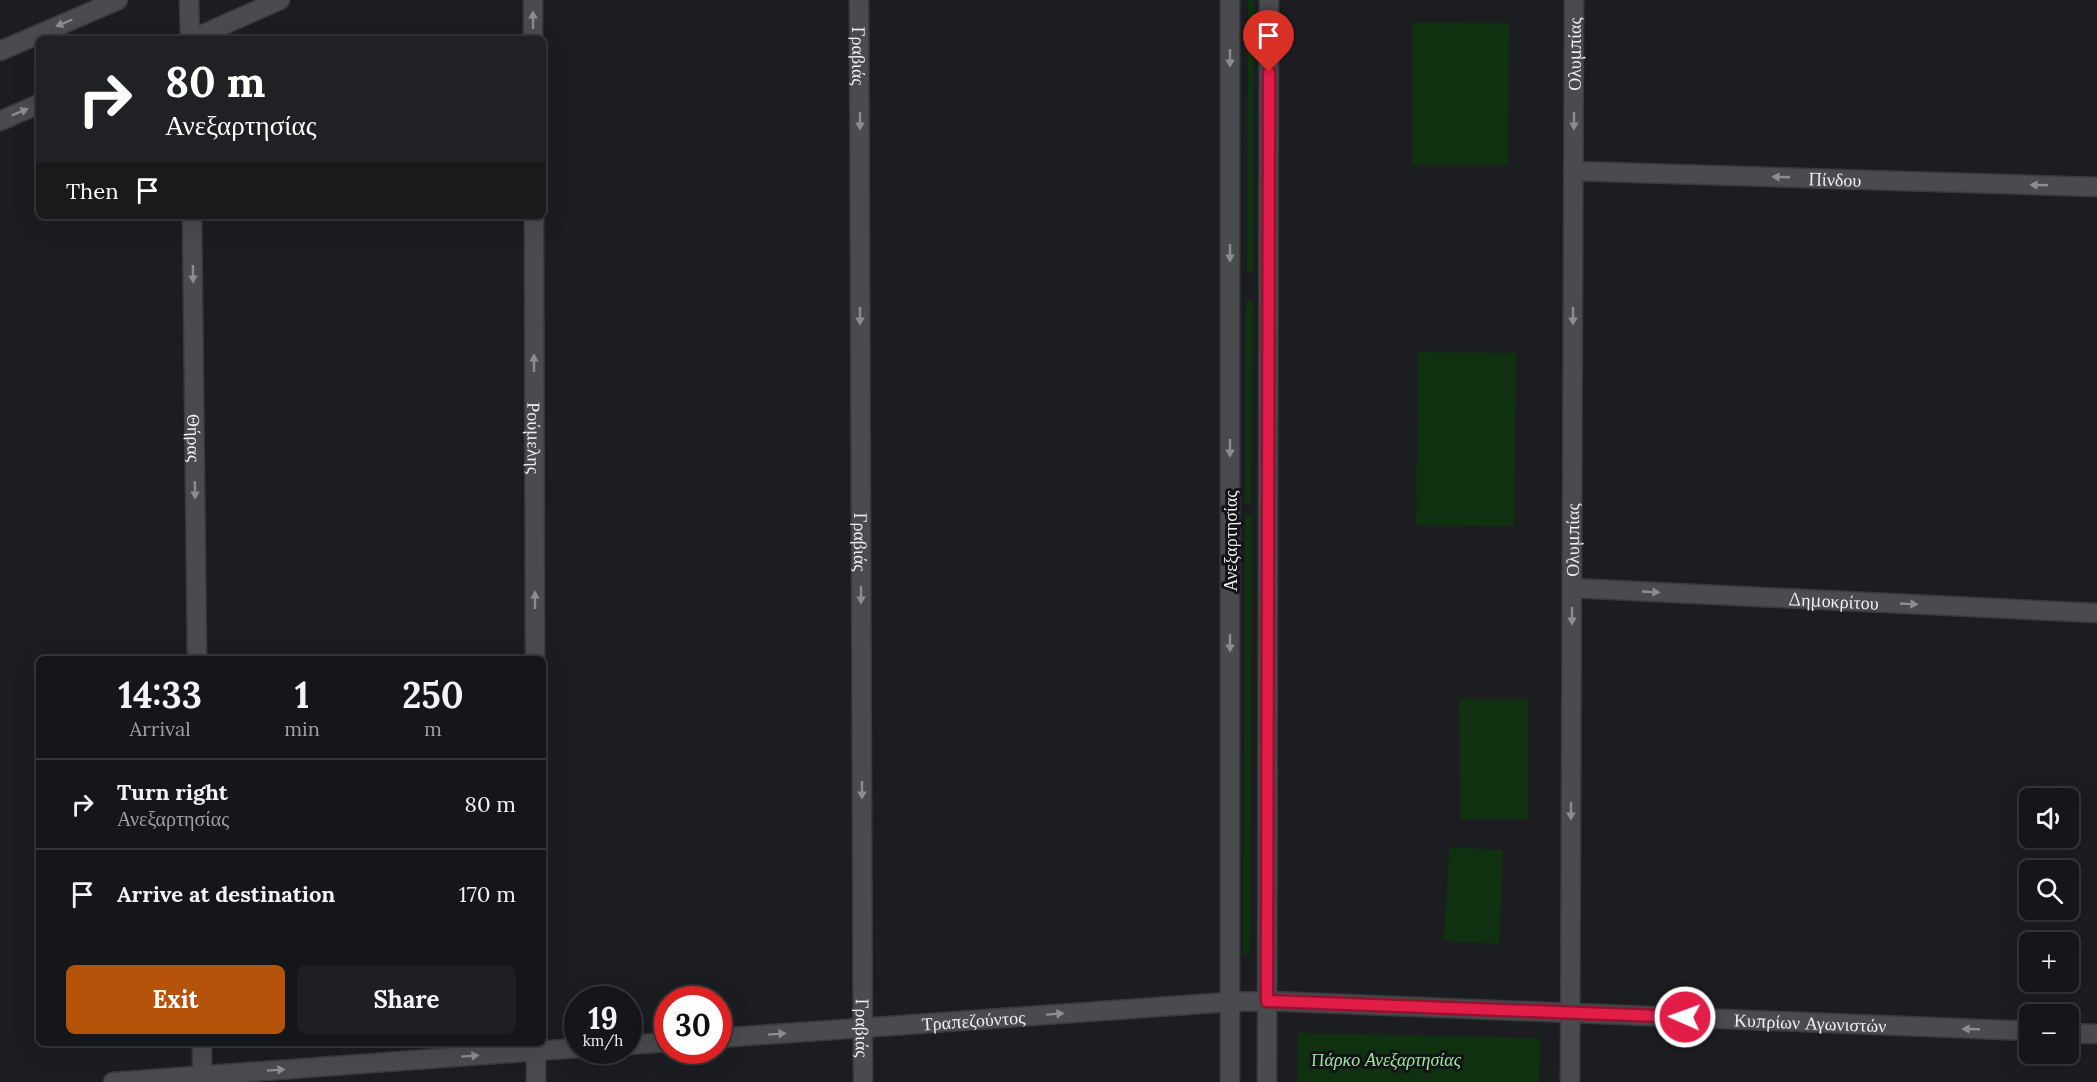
<!DOCTYPE html>
<meta charset="utf-8">
<style>
body{margin:0;font-family:Lora,serif;background:#1d1f22;color:#f1f3f6;height:100vh;display:flex;flex-direction:column;font-size:22px;white-space:nowrap}
*{box-sizing:border-box;margin:0}
p{font-size:20px;color:#9d9fa2}
.icon{flex:none;width:33px;height:33px;fill:none;stroke:currentColor;stroke-width:2;stroke-linecap:round;stroke-linejoin:round}
.map{position:relative;flex:1;overflow:hidden}
.panel{position:absolute;left:36px;top:656px;width:510px;height:390px;display:flex;flex-direction:column;background:#141619;border-radius:9px;box-shadow:0 6px 24px #0002,0 0 0 2px #333538}
.panel>*{flex:none}
.hud{position:absolute;left:36px;top:36px;width:510px;height:183px;border-radius:9px;box-shadow:0 6px 24px #0002,0 0 0 2px #333538;background:#202124;color:#fff;overflow:hidden}
.buttons{position:absolute;left:2019px;top:788px;display:grid;gap:12px}
.buttons a{display:grid;place-items:center;width:60px;height:60px;border-radius:9px;background:#141619;box-shadow:0 6px 24px #0002,0 0 0 2px #333538;font-size:30px}
.speed{position:absolute;left:564px;top:986px;display:flex;gap:12px;font-size:30px;font-weight:700;text-align:center}
.speed>*{display:grid;place-content:center;width:78px;height:78px;border-radius:50%;background:#141619;box-shadow:0 6px 24px #0002,0 0 0 2px #333538;line-height:1}
.speed small{font-size:15px;font-weight:400}
.speed .limit{border:9px solid #d22;background:#fff;color:#111}
.pin{position:absolute;display:grid;place-items:center;width:51px;height:51px;color:#fff;margin:-62px -26px;border-radius:50% 50% 50% 0;rotate:-45deg;box-shadow:0 0 6px #0007}
.pin .icon{rotate:45deg}
.me{position:absolute;width:66px;margin:-33px;rotate:272deg;stroke-linejoin:round;filter:drop-shadow(0 0 4px #0008)}
.turn{display:flex;align-items:center;gap:21px;height:126px;padding:0 30px;font-size:27px}
.turn .icon{width:78px;height:78px;stroke-width:2.5}
.turn b{display:block;font-size:42px;line-height:51px}
.then{display:flex;align-items:center;height:57px;padding:0 30px;background:#0003;gap:12px;font-size:22px}
.eta{display:flex;justify-content:space-evenly;align-items:center;height:102px;text-align:center}
.eta b{font-size:36px;font-weight:800;line-height:42px}
.action{display:flex;gap:12px;margin-top:auto;padding:12px 30px}
.action a{flex:1;height:69px;border-radius:9px;background:#b45309;color:#fff;font-size:24px;font-weight:800;line-height:69px;text-align:center}
.action a+a{background:#1d1f22;color:#f1f3f6}
ul{padding:0;list-style:none}
li{display:flex;align-items:center;gap:18px;height:90px;padding:0 30px;border-top:2px solid #333538}
li div{flex:1}
li b{display:block;font-size:22px}
li em{font-style:normal}
.map>svg:first-child{display:block}
.green{fill:#10310f}
.lines{fill:none;stroke-linecap:round;stroke-linejoin:round}
.minor-casing{stroke:#393a3d;stroke-width:21}
.tertiary-casing{stroke:#393a3d;stroke-width:21}
.secondary-casing{stroke:#393a3d;stroke-width:21}
.minor{stroke:#494b4f;stroke-width:18}
.tertiary{stroke:#494b4f;stroke-width:18}
.secondary{stroke:#494b4f;stroke-width:18}
.oneway{fill:#8b8d91}
.route-casing{stroke:#92132f;stroke-width:15}
.route{stroke:#e11d48;stroke-width:10}
.labels{text-anchor:middle;dominant-baseline:central;stroke-width:6;stroke-linejoin:round;paint-order:stroke}
.street-label{font-size:18px;fill:#eff0f3;stroke:#121417}
.park-label{font-size:18px;font-style:italic;fill:#a1e59d;stroke:#121417}
</style>
<div class="map">
<svg width="2097" height="1082" viewBox="0 0 2097 1082">
<rect width="100%" height="100%" fill="#1b1d21"/>
<!-- green -->
<path class="green" d="M1248,0H1254L1253,273H1247Z
M1412,22L1509,23L1508,165H1412Z
M1246,300H1253L1251,504L1245,503Z
M1418,352L1516,353L1514,526L1416,525Z
M1245,515H1252L1250,954H1243Z
M1459,699H1528V819H1460Z
M1449,847L1503,850L1499,944L1444,941Z
M1298,1033L1540,1038L1539,1082H1298Z"/>
<g class="lines">
<!-- minor casing -->
<g class="minor-casing">
<g id="minor">
<path d="M189,0L190,39"/>
<path d="M533,0V39"/>
<path id="s1" d="M859,0L863,1082"/>
<path id="s2" d="M1573,171L2097,187"/>
<path id="s3" d="M192,216L197,658"/>
<path id="s4" d="M534,216L535,658"/>
<path id="s5" d="M1572,588L2097,613"/>
<path d="M2068,1033L2097,1034"/>
<path id="s6" d="M718,1038L1229,1002L1267,1001L2030,1031"/>
<path d="M202,1042V1082"/>
<path d="M536,1042V1082"/>
<path d="M628,1045L668,1042"/>
<path d="M113,1082L578,1048"/>
<path id="s7" d="M1570,1082L1574,0"/>
</g>
</g>
<!-- tertiary casing -->
<g class="tertiary-casing">
<path id="tertiary" d="M192,39L280,0
M0,51L118,0
M0,121L39,104"/>
</g>
<!-- secondary casing -->
<g class="secondary-casing">
<path id="secondary" d="M1230,1082V0
M1267,1082L1269,0"/>
</g>
<!-- minor -->
<use href="#minor" class="minor"/>
<!-- tertiary -->
<use href="#tertiary" class="tertiary"/>
<!-- secondary -->
<use href="#secondary" class="secondary"/>
</g>
<!-- one-way arrows -->
<defs><path id="oneway-solid" d="M-6-.8H1V-3.2L6.5 0L1 3.2V.8H-6Z" transform="scale(1.5)"/></defs>
<g class="oneway">
<use href="#oneway-solid" transform="translate(533 20) rotate(-90)"/>
<use href="#oneway-solid" transform="translate(64 23) rotate(157)"/>
<use href="#oneway-solid" transform="translate(1230 58) rotate(90)"/>
<use href="#oneway-solid" transform="translate(20 112) rotate(-23)"/>
<use href="#oneway-solid" transform="translate(860 121) rotate(90)"/>
<use href="#oneway-solid" transform="translate(1574 121) rotate(90)"/>
<use href="#oneway-solid" transform="translate(1781 177) rotate(-178)"/>
<use href="#oneway-solid" transform="translate(2039 185) rotate(-178)"/>
<use href="#oneway-solid" transform="translate(1230 253) rotate(90)"/>
<use href="#oneway-solid" transform="translate(193 274) rotate(89)"/>
<use href="#oneway-solid" transform="translate(860 316) rotate(90)"/>
<use href="#oneway-solid" transform="translate(1573 316) rotate(90)"/>
<use href="#oneway-solid" transform="translate(534 363) rotate(-90)"/>
<use href="#oneway-solid" transform="translate(1230 448) rotate(90)"/>
<use href="#oneway-solid" transform="translate(195 490) rotate(89)"/>
<use href="#oneway-solid" transform="translate(1651 592) rotate(3)"/>
<use href="#oneway-solid" transform="translate(861 595) rotate(90)"/>
<use href="#oneway-solid" transform="translate(535 600) rotate(-90)"/>
<use href="#oneway-solid" transform="translate(1909 604) rotate(3)"/>
<use href="#oneway-solid" transform="translate(1572 616) rotate(90)"/>
<use href="#oneway-solid" transform="translate(1230 643) rotate(90)"/>
<use href="#oneway-solid" transform="translate(862 790) rotate(90)"/>
<use href="#oneway-solid" transform="translate(1571 811) rotate(90)"/>
<use href="#oneway-solid" transform="translate(1055 1014) rotate(-4)"/>
<use href="#oneway-solid" transform="translate(1971 1029) rotate(-178)"/>
<use href="#oneway-solid" transform="translate(777 1034) rotate(-4)"/>
<use href="#oneway-solid" transform="translate(470 1056) rotate(-4)"/>
<use href="#oneway-solid" transform="translate(276 1070) rotate(-4)"/>
</g>
<g class="lines">
<!-- route casing -->
<g class="route-casing">
<path id="route" d="M1269,72L1267,1001L1685,1017"/>
</g>
<!-- route -->
<use href="#route" class="route"/>
</g>
<g class="labels">
<!-- street labels -->
<g class="street-label">
<text stroke="none"><textPath href="#s1" startOffset="56">Γραβιάς</textPath></text>
<text stroke="none"><textPath href="#s7" startOffset="1028">Ολυμπίας</textPath></text>
<text stroke="none"><textPath href="#s2" startOffset="262">Πίνδου</textPath></text>
<text stroke="none"><textPath href="#s3" startOffset="222">Θήρας</textPath></text>
<text stroke="none"><textPath href="#s4" startOffset="222">Ρούμελης</textPath></text>
<text stroke="none"><textPath href="#s1" startOffset="542">Γραβιάς</textPath></text>
<text transform="translate(1230 541) rotate(-90)">Ανεξαρτησίας</text>
<text stroke="none"><textPath href="#s7" startOffset="542">Ολυμπίας</textPath></text>
<text stroke="none"><textPath href="#s5" startOffset="262">Δημοκρίτου</textPath></text>
<text stroke="none"><textPath href="#s6" startOffset="256">Τραπεζούντος</textPath></text>
<text stroke="none"><textPath href="#s6" startOffset="1094">Κυπρίων Αγωνιστών</textPath></text>
<text stroke="none"><textPath href="#s1" startOffset="1028">Γραβιάς</textPath></text>
</g>
<!-- park labels -->
<g class="park-label">
<text x="1386" y="1059">Πάρκο Ανεξαρτησίας</text>
</g>
</g>
</svg>
<div class="buttons">
<a><svg class="icon" aria-label="sound" viewBox="0 0 24 24"><path d="M4 9h4l5-4v14l-5-4H4zM17 9q2 3 0 6"/></svg></a>
<a><svg class="icon" aria-label="search" viewBox="0 0 24 24"><circle cx="10" cy="10" r="6"/><path d="M15 15l6 6"/></svg></a>
<a>+</a>
<a>−</a>
</div>
<div class="speed"><div>19<small>km/h</small></div><div class="limit">30</div></div>
<div class="pin" style="left:1269px;top:72px;background:#d93025"><svg class="icon" aria-label="arrive" viewBox="0 0 24 24"><path d="M6 21V4h12l-3 4 3 4H6"/></svg></div>
<svg class="me" style="left:1685px;top:1017px" viewBox="-20 -20 40 40"><circle r="17" fill="#e11d48" stroke="#fff" stroke-width="3"/><path d="M0-11L8 9 0 5-8 9z" fill="#fff"/></svg>
<div class="hud">
<div class="turn"><svg class="icon" aria-label="right" viewBox="0 0 24 24"><path d="M7 20v-9h11M14 6l5 5-5 5"/></svg><div><b>80 m</b>Ανεξαρτησίας</div></div>
<div class="then">Then<svg class="icon" aria-label="arrive" viewBox="0 0 24 24"><path d="M6 21V4h12l-3 4 3 4H6"/></svg></div>
</div>
<section class="panel">
<div class="eta">
<div><b>14:33</b><p>Arrival</p></div>
<div><b>1</b><p>min</p></div>
<div><b>250</b><p>m</p></div>
</div>
<ul>
<li><svg class="icon" aria-label="right" viewBox="0 0 24 24"><path d="M7 20v-9h11M14 6l5 5-5 5"/></svg><div><b>Turn right</b><p>Ανεξαρτησίας</p></div><em>80 m</em></li>
<li><svg class="icon" aria-label="arrive" viewBox="0 0 24 24"><path d="M6 21V4h12l-3 4 3 4H6"/></svg><div><b>Arrive at destination</b></div><em>170 m</em></li>
</ul>
<div class="action"><a>Exit</a><a>Share</a></div>
</section>
</div>
